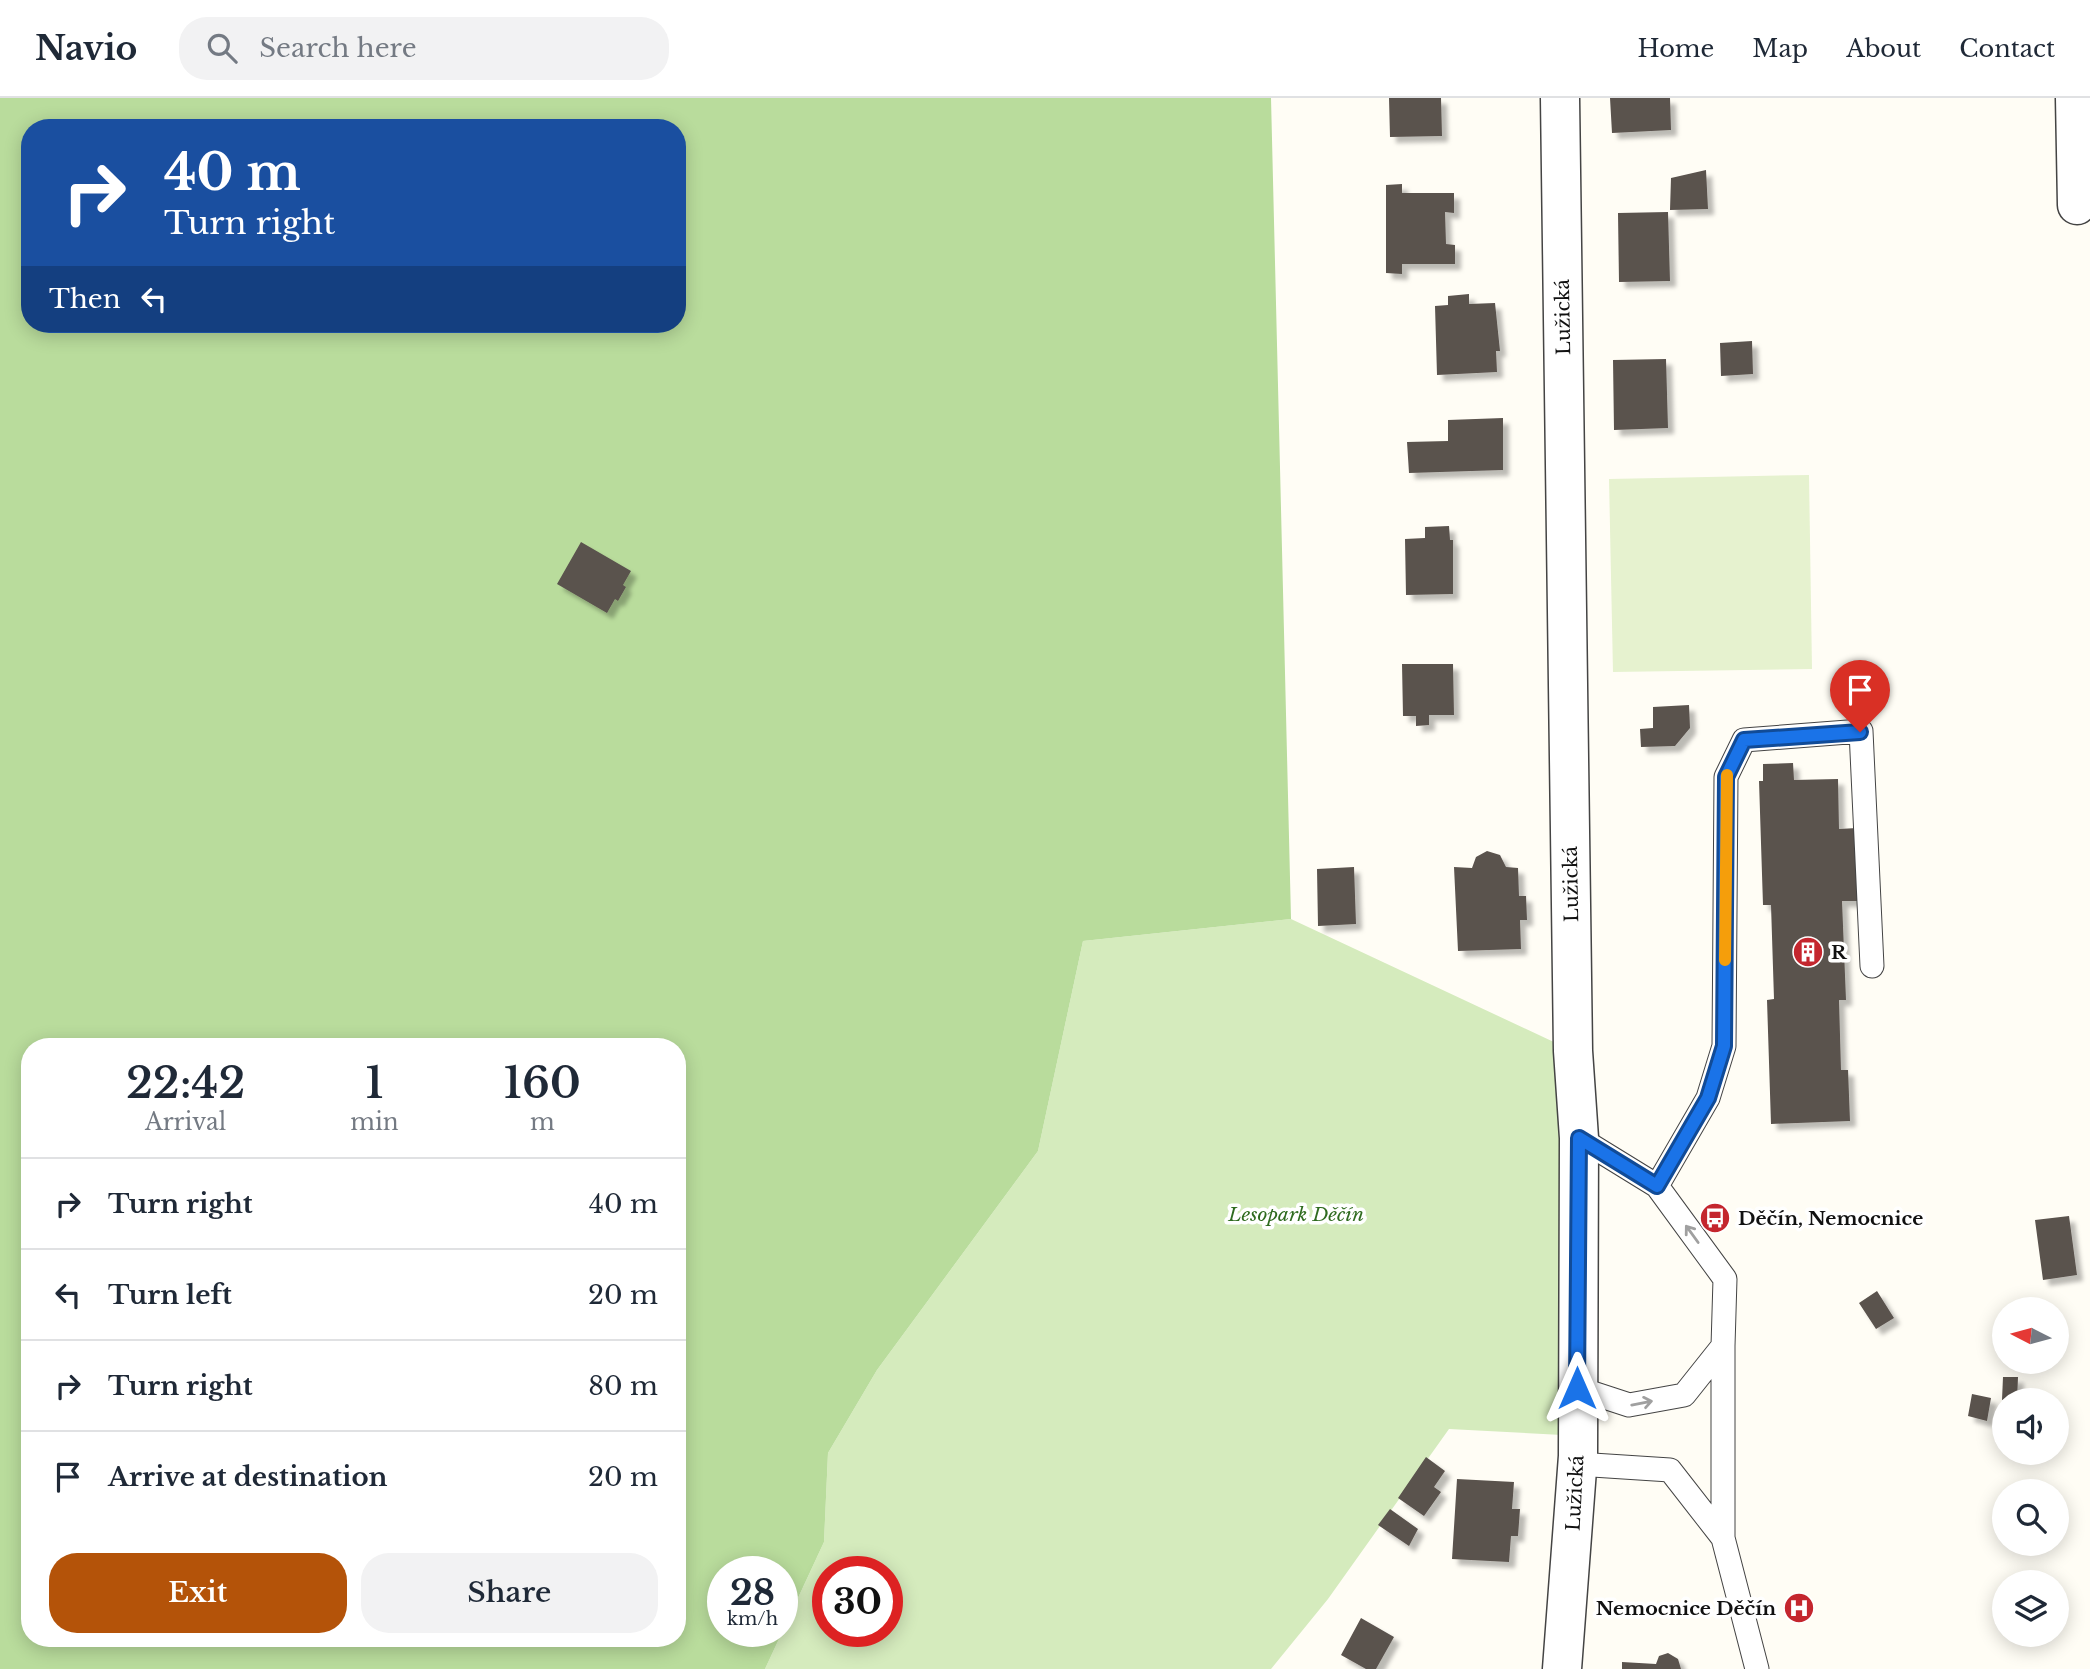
<!DOCTYPE html>
<meta charset="utf-8">
<style>
body{margin:0;font-family:"Libre Baskerville",serif;background:#f2f2f3;color:#1f2937;height:100vh;display:flex;flex-direction:column;font-size:26px;white-space:nowrap}
*{box-sizing:border-box;margin:0}
p{font-size:23px;color:#747a83}
.icon{flex:none;width:38px;height:38px;fill:none;stroke:currentColor;stroke-width:2;stroke-linecap:round;stroke-linejoin:round}
.map{position:relative;flex:1;overflow:hidden}
.side{position:absolute;left:21px;top:940px;width:665px;height:609px;display:flex;flex-direction:column;background:#fff;border-radius:28px;box-shadow:0 4px 18px #0003}
.side>*{flex:none}
.guide{position:absolute;left:21px;top:21px;width:665px;height:214px;border-radius:28px;box-shadow:0 4px 18px #0003;background:#1a4fa0;color:#fff;overflow:hidden}
.needle{width:46px;rotate:276deg}
.buttons{position:absolute;left:1992px;top:1199px;display:grid;gap:14px}
.buttons a{display:grid;place-items:center;width:77px;height:77px;border-radius:50%;background:#fff;box-shadow:0 4px 18px #0003;font-size:35px}
.speed{position:absolute;left:707px;top:1458px;display:flex;gap:14px;font-size:35px;font-weight:700;text-align:center}
.speed>*{display:grid;place-content:center;width:91px;height:91px;border-radius:50%;background:#fff;box-shadow:0 4px 18px #0003;line-height:1}
.speed small{font-size:18px;font-weight:400}
.speed .limit{border:10px solid #d22;background:#fff;color:#111}
.pin{position:absolute;display:grid;place-items:center;width:60px;height:60px;color:#fff;margin:-72px -30px;border-radius:50% 50% 50% 0;rotate:-45deg;box-shadow:0 0 7px #0007}
.pin .icon{rotate:45deg}
.me{position:absolute;width:77px;margin:-38px;rotate:0deg;stroke-linejoin:round;filter:drop-shadow(0 0 5px #0008)}
.turn{display:flex;align-items:center;gap:24px;height:147px;padding:0 28px;font-size:32px}
.turn .icon{width:91px;height:91px;stroke-width:2.5}
.turn b{display:block;font-size:49px;line-height:60px}
.then{display:flex;align-items:center;height:66px;padding:0 28px;background:#0003;gap:14px;font-size:26px}
.eta{display:flex;justify-content:space-evenly;align-items:center;height:119px;text-align:center}
.eta b{font-size:42px;font-weight:600;line-height:49px}
.cta{display:flex;gap:14px;margin-top:auto;padding:14px 28px}
.cta a{flex:1;height:80px;border-radius:28px;background:#b45309;color:#fff;font-size:28px;font-weight:600;line-height:80px;text-align:center}
.cta a+a{background:#f2f2f3;color:#1f2937}
ul{padding:0;list-style:none}
li{display:flex;align-items:center;gap:21px;height:91px;padding:0 28px;border-top:2px solid #e0e1e3}
li div{flex:1}
li b{display:block;font-size:26px}
li em{font-style:normal}
header{display:flex;align-items:center;gap:42px;box-sizing:border-box;height:98px;padding:0 35px;background:#fff;border-bottom:2px solid #e0e1e3}
header strong{font-size:33px}
nav{display:flex;gap:38px;margin-inline-start:auto;font-size:24px}
.search{width:490px;height:63px;background:#f2f2f3;display:flex;align-items:center;gap:18px;box-sizing:border-box;padding:0 24px;border-radius:28px;color:#747a83;font-size:26px}
.map>svg:first-child{display:block}
.green{fill:#d5ebbd;fill-rule:evenodd}
.forest{fill:#b9dc9c;fill-rule:evenodd}
.pitch{fill:#e6f2cf}
.building{fill:#5a524d;filter:url(#shadow)}
.lines{fill:none;stroke-linecap:round;stroke-linejoin:round}
.lane-casing{stroke:#444;stroke-width:25}
.street-casing{stroke:#444;stroke-width:41}
.lane{stroke:#fff;stroke-width:23}
.street{stroke:#fff;stroke-width:38}
.oneway{stroke:#a0a0a0}
.route-casing{stroke:#114b97;stroke-width:18}
.route{stroke:#1a73e8;stroke-width:12}
.slow{stroke:#f59e0b;stroke-width:12}
.labels{text-anchor:middle;dominant-baseline:central;stroke-width:7;stroke-linejoin:round;paint-order:stroke}
.street-label{font-size:19px;fill:#111;stroke:#fff}
.poi-label{font-size:19px;font-weight:bold;fill:#111;stroke:#fff;text-anchor:start}
.park-label{font-size:19px;font-style:italic;fill:#2f6b1f;stroke:#fff}
</style>
<header>
<strong>Navio</strong>
<div class="search"><svg class="icon" aria-label="search" viewBox="0 0 24 24"><circle cx="10" cy="10" r="6"/><path d="M15 15l6 6"/></svg>Search here</div>
<nav><a>Home</a><a>Map</a><a>About</a><a>Contact</a></nav>
</header>
<div class="map">
<svg width="2090" height="1571" viewBox="0 0 2090 1571">
<defs>
<filter id="shadow"><feDropShadow dx="6" dy="6" stdDeviation="2" flood-color="#0004"/></filter>
</defs>
<rect width="100%" height="100%" fill="#fffdf5"/>
<!-- green -->
<path class="green" d="M1291,821L1573,953L1562,1337L1449,1331L1328,1501L1271,1571H765L824,1444L828,1355L877,1272L1038,1053L1083,843ZM828,1474H887V1533H828Z"/>
<!-- forest -->
<path class="forest" d="M0,0H1271L1291,821L1083,843L1038,1053L877,1272L828,1355L824,1444L765,1571H0ZM30,30H677V226H30ZM30,948H677V1540H30ZM723,1474H782V1533H723Z"/>
<!-- pitch -->
<path class="pitch" d="M1809,377L1812,571L1613,574L1609,381Z"/>
<!-- building -->
<path class="building" d="M1389,0H1441L1442,38L1390,39Z
M1610,0H1670L1671,32L1612,35Z
M1706,72L1708,111L1670,112L1671,80Z
M1402,86V95H1454V115L1445,114L1446,146L1455,147V166H1402V176L1386,175V87Z
M1668,114L1670,183L1619,184L1618,115Z
M1469,196V206L1495,205L1500,253H1496L1497,274L1437,277L1435,208L1448,207V198Z
M1752,243L1753,276L1721,278L1720,245Z
M1666,261L1668,330L1614,332L1613,262Z
M1503,320V372L1409,375L1407,344L1448,343V322Z
M1449,428L1450,442H1453V496L1406,497L1405,441L1425,440V429Z
M581,444L631,473L623,487L626,489L618,503L615,501L607,515L557,486Z
M1402,566H1453L1454,617H1429V627L1416,628V618H1403Z
M1689,607L1690,630L1675,648L1641,649L1640,631L1653,630V609Z
M1793,665L1794,682L1838,681L1839,731L1857,730L1860,803H1842L1846,902H1839L1841,972H1848L1850,1023L1771,1026L1767,902L1774,901L1771,807H1763L1759,683H1763V666Z
M1487,753L1500,757L1506,769L1518,770L1519,798H1526L1527,822H1520L1521,851L1458,853L1454,769L1472,770L1476,759Z
M1354,769L1356,826L1318,828L1317,771Z
M2069,1118L2077,1177L2043,1182L2035,1122Z
M1877,1193L1894,1220L1876,1231L1859,1205Z
M2003,1279H2018L2017,1302H2002Z
M1972,1296L1991,1300L1987,1323L1968,1318Z
M1426,1359L1445,1373L1434,1389L1441,1394L1424,1418L1398,1400Z
M1457,1381L1514,1384L1512,1411H1520L1518,1438H1511L1509,1464L1452,1461Z
M1390,1411L1418,1431L1409,1448L1378,1427Z
M1361,1520L1394,1539L1376,1571H1366L1341,1557Z
M1668,1555L1678,1561L1681,1571H1622V1564L1656,1566L1659,1558Z"/>
<g class="lines">
<!-- lane casing -->
<g class="lane-casing">
<path id="lane" d="M1579,1040L1657,1088L1708,1000L1724,948L1726,679L1744,642L1861,633L1872,868
M1723,1248V1440
M1577,1290L1629,1307L1684,1297L1723,1248L1725,1181L1657,1088
M1577,1366L1670,1372L1723,1440L1757,1571"/>
</g>
<!-- street casing -->
<g class="street-casing">
<path id="street" d="M1560,0L1573,953L1579,1040L1578,1358L1562,1571
M2075,0L2077,107"/>
</g>
<!-- lane -->
<use href="#lane" class="lane"/>
<!-- street -->
<use href="#street" class="street"/>
</g>
<!-- one-way arrows -->
<defs><path id="oneway-shaft" d="M-6 0H5M1.5-3L5.5 0L1.5 3" fill="none" stroke-width="1.6" stroke-linecap="round" stroke-linejoin="round" transform="scale(1.75)"/></defs>
<g class="oneway">
<use href="#oneway-shaft" transform="translate(1692 1136) rotate(-126)"/>
<use href="#oneway-shaft" transform="translate(1642 1305) rotate(-11)"/>
</g>
<g class="lines">
<!-- route casing -->
<g class="route-casing">
<path id="route" d="M1577,1290L1579,1040L1657,1088L1708,1000L1724,948L1726,679L1744,642L1860,634"/>
</g>
<!-- route -->
<use href="#route" class="route"/>
<!-- slow -->
<path class="slow" d="M1725,862L1727,677"/>
</g>
<!-- icons -->
<defs>
<g id="building-disc" transform="scale(1.575)"><circle r="9.5" fill="#c4262e" stroke="#fff"/><path d="M-4-6H4V6H1V3H-1V6H-4ZM-2.5-4.3h1.7v1.8h-1.7ZM.8-4.3h1.7v1.8H.8ZM-2.5-1h1.7V.8h-1.7ZM.8-1h1.7V.8H.8Z" fill="#fff"/></g>
<g id="bus-disc" transform="scale(1.575)"><circle r="9.5" fill="#c4262e" stroke="#fff"/><path d="M-5-6H5V4H4V6H2V4H-2V6H-4V4H-5ZM-3.5-4V0h7V-4ZM-3.5 1.2v1.5H-2V1.2ZM2 1.2v1.5H3.5V1.2Z" fill="#fff"/></g>
<g id="hospital-disc" transform="scale(1.575)"><circle r="9.5" fill="#c4262e" stroke="#fff"/><path d="M-5-5h3v3.5h4V-5h3V5h-3V1.5h-4V5h-3Z" fill="#fff"/></g>
</defs>
<g fill-rule="evenodd">
<use href="#building-disc" x="1808" y="854"/>
<use href="#bus-disc" x="1715" y="1120"/>
<use href="#hospital-disc" x="1799" y="1510"/>
</g>
<g class="labels">
<!-- street labels -->
<g class="street-label">
<text transform="translate(1563 219) rotate(-91)">Lužická</text>
<text transform="translate(1571 786) rotate(-91)">Lužická</text>
<text transform="translate(1575 1395) rotate(-87)">Lužická</text>
</g>
<!-- poi labels -->
<g class="poi-label">
<text x="1831" y="854">R</text>
<text x="1738" y="1120">Děčín, Nemocnice</text>
<text x="1776" y="1510" text-anchor="end">Nemocnice Děčín</text>
</g>
<!-- park labels -->
<g class="park-label">
<text x="1296" y="1116">Lesopark Děčín</text>
</g>
</g>
</svg>
<div class="buttons">
<a><svg class="needle" viewBox="-14 -14 28 28"><path d="M0-13l5 13h-10z" fill="#e53935"/><path d="M0 13l5-13h-10z" fill="#747a83"/></svg></a>
<a><svg class="icon" aria-label="sound" viewBox="0 0 24 24"><path d="M4 9h4l5-4v14l-5-4H4zM17 9q2 3 0 6"/></svg></a>
<a><svg class="icon" aria-label="search" viewBox="0 0 24 24"><circle cx="10" cy="10" r="6"/><path d="M15 15l6 6"/></svg></a>
<a><svg class="icon" aria-label="layers" viewBox="0 0 24 24"><path d="M12 4l9 5-9 5-9-5zM3 14l9 5 9-5"/></svg></a>
</div>
<div class="speed"><div>28<small>km/h</small></div><div class="limit">30</div></div>
<div class="pin" style="left:1860px;top:634px;background:#d93025"><svg class="icon" aria-label="arrive" viewBox="0 0 24 24"><path d="M6 21V4h12l-3 4 3 4H6"/></svg></div>
<svg class="me" style="left:1577px;top:1290px" viewBox="-20 -20 40 40"><path d="M0-17L14 15 0 8-14 15z" fill="#1a73e8" stroke="#fff" stroke-width="4"/></svg>
<div class="guide">
<div class="turn"><svg class="icon" aria-label="right" viewBox="0 0 24 24"><path d="M7 20v-9h11M14 6l5 5-5 5"/></svg><div><b>40 m</b>Turn right</div></div>
<div class="then">Then<svg class="icon" aria-label="left" viewBox="0 0 24 24"><path d="M17 20v-9H6M10 6l-5 5 5 5"/></svg></div>
</div>
<section class="side">
<div class="eta">
<div><b>22:42</b><p>Arrival</p></div>
<div><b>1</b><p>min</p></div>
<div><b>160</b><p>m</p></div>
</div>
<ul>
<li><svg class="icon" aria-label="right" viewBox="0 0 24 24"><path d="M7 20v-9h11M14 6l5 5-5 5"/></svg><div><b>Turn right</b></div><em>40 m</em></li>
<li><svg class="icon" aria-label="left" viewBox="0 0 24 24"><path d="M17 20v-9H6M10 6l-5 5 5 5"/></svg><div><b>Turn left</b></div><em>20 m</em></li>
<li><svg class="icon" aria-label="right" viewBox="0 0 24 24"><path d="M7 20v-9h11M14 6l5 5-5 5"/></svg><div><b>Turn right</b></div><em>80 m</em></li>
<li><svg class="icon" aria-label="arrive" viewBox="0 0 24 24"><path d="M6 21V4h12l-3 4 3 4H6"/></svg><div><b>Arrive at destination</b></div><em>20 m</em></li>
</ul>
<div class="cta"><a>Exit</a><a>Share</a></div>
</section>
</div>
